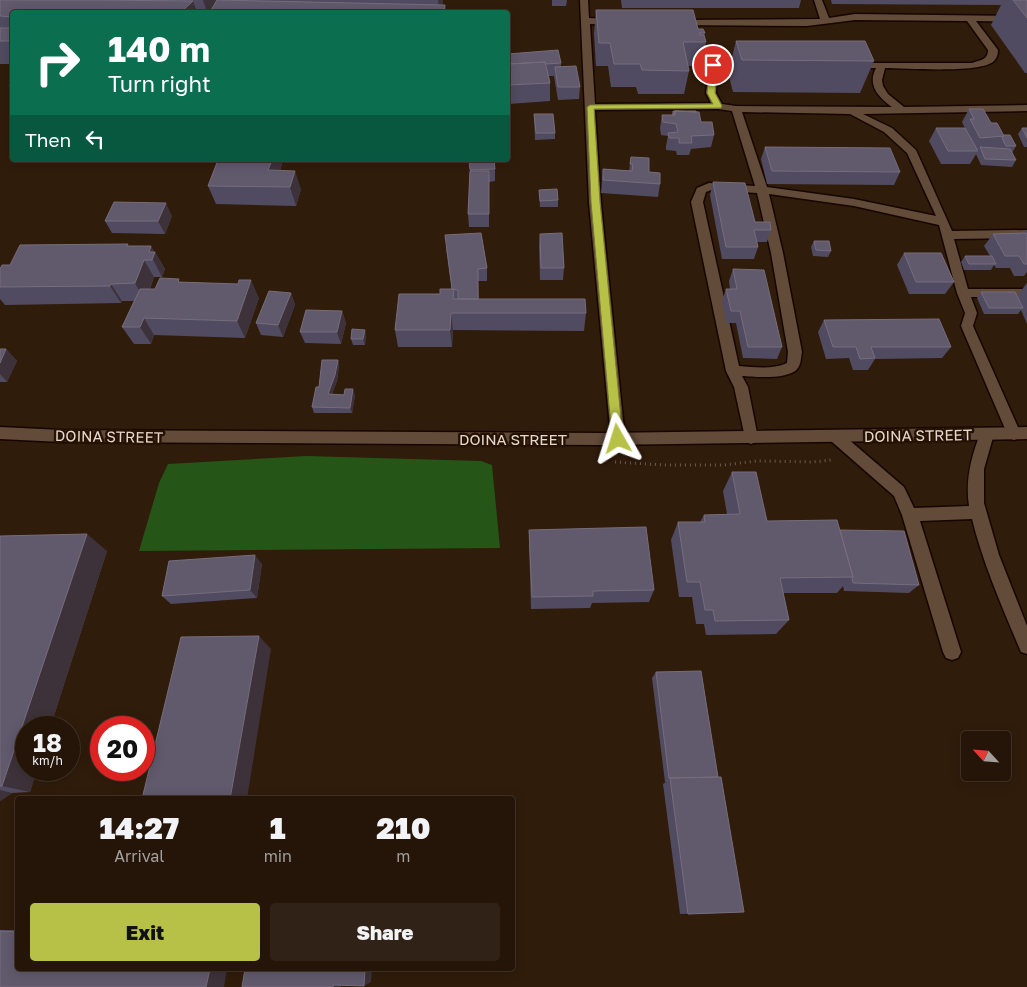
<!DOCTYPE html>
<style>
body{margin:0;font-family:"Golos Text",sans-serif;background:#302216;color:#f1f3f6;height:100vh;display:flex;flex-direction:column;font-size:19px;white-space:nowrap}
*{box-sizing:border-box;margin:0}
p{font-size:16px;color:#a39f9c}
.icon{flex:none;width:28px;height:28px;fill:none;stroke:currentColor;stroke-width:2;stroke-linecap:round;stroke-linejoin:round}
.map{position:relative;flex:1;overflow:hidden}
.panel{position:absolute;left:15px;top:796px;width:500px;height:175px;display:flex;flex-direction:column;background:#241508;border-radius:5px;box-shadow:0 2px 12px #0003,0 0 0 1px #413429}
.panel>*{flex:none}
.top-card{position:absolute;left:10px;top:10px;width:500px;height:152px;border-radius:5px;box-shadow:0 2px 12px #0003,0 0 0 1px #413429;background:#0b6e4f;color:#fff;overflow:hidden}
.needle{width:32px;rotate:296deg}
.controls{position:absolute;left:961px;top:731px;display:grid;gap:10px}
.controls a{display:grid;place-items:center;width:50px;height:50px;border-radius:5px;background:#241508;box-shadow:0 2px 12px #0003,0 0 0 1px #413429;font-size:25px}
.speed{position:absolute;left:15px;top:716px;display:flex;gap:10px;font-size:25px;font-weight:700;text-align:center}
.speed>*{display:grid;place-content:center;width:65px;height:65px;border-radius:50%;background:#241508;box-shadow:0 2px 12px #0003,0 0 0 1px #413429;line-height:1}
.speed small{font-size:12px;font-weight:400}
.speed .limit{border:8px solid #d22;background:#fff;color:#111}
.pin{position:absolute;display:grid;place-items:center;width:42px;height:42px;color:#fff;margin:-21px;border:2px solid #fff;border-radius:50%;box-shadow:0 1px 5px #0007}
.me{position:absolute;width:55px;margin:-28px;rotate:354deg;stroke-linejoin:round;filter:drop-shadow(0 0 4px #0008)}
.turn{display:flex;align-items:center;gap:18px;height:105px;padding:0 15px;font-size:22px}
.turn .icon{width:65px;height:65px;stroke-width:2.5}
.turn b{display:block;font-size:35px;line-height:42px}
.then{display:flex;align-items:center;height:48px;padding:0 15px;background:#0003;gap:10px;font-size:19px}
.eta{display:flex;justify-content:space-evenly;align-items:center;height:85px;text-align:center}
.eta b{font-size:30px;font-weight:800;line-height:35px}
.primary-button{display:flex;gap:10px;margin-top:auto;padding:10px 15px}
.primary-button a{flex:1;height:58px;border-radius:5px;background:#b7c147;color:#111;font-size:20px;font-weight:800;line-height:58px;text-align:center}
.primary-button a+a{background:#302216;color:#f1f3f6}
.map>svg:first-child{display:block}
.green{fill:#265518}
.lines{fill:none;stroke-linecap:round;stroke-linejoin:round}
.lane-casing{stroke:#170600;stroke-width:3}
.secondary-casing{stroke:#170600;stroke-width:3}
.path{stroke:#6c5a4c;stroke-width:3;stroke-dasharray:1 4;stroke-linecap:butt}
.lane{fill:#624b39;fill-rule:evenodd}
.secondary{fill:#624b39;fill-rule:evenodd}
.wall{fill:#514b61}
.shaded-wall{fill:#3d323a}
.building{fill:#615a6d;stroke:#766d7c}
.route{fill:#b7c147;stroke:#777d2e}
.labels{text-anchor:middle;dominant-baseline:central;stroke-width:5;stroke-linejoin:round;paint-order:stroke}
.street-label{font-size:15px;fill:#e5d7cd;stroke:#261203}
</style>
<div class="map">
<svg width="1027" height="987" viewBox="0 0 1027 987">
<rect width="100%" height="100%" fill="#301c0b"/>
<!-- green -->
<path class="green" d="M306,456L481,461L492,465L500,548L139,551L159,483L168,464Z"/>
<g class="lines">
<!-- lane casing -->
<g class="lane-casing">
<path id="lane" d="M580,0H588L589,18L614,19L618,22L614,25L590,24L595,104L711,103L706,93L710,63L751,62L754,63V67L718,68L716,93L722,104L736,106L892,107C878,97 867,85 876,68H854L851,67V63H972C980,60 988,60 988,50L967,21L855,20L807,26L674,25V21L677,20L820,19L814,0H822L829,18L855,14L1027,16V22L976,21L998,50C998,54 997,58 994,61C981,74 906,68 885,68L882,80L883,86L888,94L904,107L1027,105V111L863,114L892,128L916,150L952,231L1027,230V238L954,239L968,289H1027V297H971L977,313L973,326L1021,434L1019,438L1014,440L1009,438L961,326L965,313L957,293L939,225L854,206L769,194L783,253L802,352C801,357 801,364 798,368C790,380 755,377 742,376L748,387L758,438L756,442L751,444L746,442L734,387L726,371L691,202L697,188L709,183L755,186L732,111L718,109L595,110L601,203L625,439L623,443L618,445L613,443L611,439L589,203ZM742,112L850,114L884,132L907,153L936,216L854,199L767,187ZM711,190L757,193L771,253L788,352L787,363C772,370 754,367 739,366L703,202L706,192Z
M987,428L992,430L994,434L984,469V503L999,555L1027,626V654L1021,652C1003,609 983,564 972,519L920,521L961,652L958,658L952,660L946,658L943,652L902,515L894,496L831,441L829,437L831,433L836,431L841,433L904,487L914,508L969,506C965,481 971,457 980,434L982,430Z"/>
</g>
<!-- secondary casing -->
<g class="secondary-casing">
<path id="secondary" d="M0,427L62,430L603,433L1027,427V439L603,445L62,442L0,439Z"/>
</g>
<!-- path -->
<path class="path" d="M615,462L664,465H724L757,461L813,462L831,460"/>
<!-- lane -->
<use href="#lane" class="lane"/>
<!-- secondary -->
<use href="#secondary" class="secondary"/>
</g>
<!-- wall -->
<path class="wall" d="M0,0H443L442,5H445L446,12H210L216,1L210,12H12V64H0Z
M552,0H567L566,6H552Z
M621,0H801L799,8H622Z
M831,0H1027V73H1025L991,25L1001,5L832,4Z
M596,10L698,29L705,33L704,36L706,42L701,66H688L689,71L684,94H638L636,87H611L608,66H596L594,34Z
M736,41L874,61L860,93L733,92L728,73Z
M508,54L561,63V66L580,87L579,99L558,100L554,76H549L550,83V101L508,104Z
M12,81V92L9,86Z
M969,109L991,123L1016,146L1012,153L1016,160L1012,167L981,165L976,154L979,150H977L978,151L970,164H941L929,141L936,128H965L962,122Z
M673,111L701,122L714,135L711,147L691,149L689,155H677L676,151L666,150V146L668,136L661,135L660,128L662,115H672Z
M534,114L555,133V139L535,140Z
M1022,128H1027V147H1024L1018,134Z
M765,147L900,172L894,185L767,184L761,159Z
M631,157L649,172L660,184L658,197L601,193L603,169L629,171Z
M218,160H283L280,171L301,189L296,206L216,204L208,186Z
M495,169V181L489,182V227H469L468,214L470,170Z
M713,182L755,222L771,230L767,242H757L758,247L754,259H722L710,195Z
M539,190L558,200V207H540Z
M172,216L165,234L112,233L105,221Z
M1027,230V272L1024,276H1014L1010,268H996L994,265L991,270H964L961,262L965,256H990L984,246L993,234L1024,233Z
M540,234L564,268L563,280H540L539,246Z
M814,241L831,251L828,257L813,256L811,247Z
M129,246H151L154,252H155L165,269L162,277H154L150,289H155L181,282L259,298L245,338L154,335L151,344H134L122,327L134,301H122L121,303L5,305L0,299V269L10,265Z
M446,248L487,268V281H478L479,299L586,313L584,331L453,330L452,347H398L395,330L440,294L452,289Z
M904,253L954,282L945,294H909L897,265Z
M733,269L782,347L777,359L743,358L736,323H726L722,301L726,289H730L729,281Z
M1027,283V324L1021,310L1018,314H984L977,298L981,292L1017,296Z
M291,293L295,305L283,337L261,335L256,323Z
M342,311L346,323L341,344L305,343L300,332Z
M824,320L951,347L942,358L875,359L868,370H853L849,358L826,359L818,332Z
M366,335L365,345H353L351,339Z
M0,349H6L17,361L7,382H0Z
M338,360L339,366L337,381L332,394L355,395L352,413H314L312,407L319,387Z
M732,472L767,521L839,530L919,585L909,593L844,591L843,586L837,593H783L789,620L776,634L706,635L704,624H696L692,597H679L671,540L678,522H700L704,515L727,514L723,491Z
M529,530L654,590L649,602L592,603L590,608L531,609L529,543Z
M0,536L107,551L50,728H26V770H37L30,792L12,793L0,801Z
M262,564L257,598L171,604L162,596Z
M656,672L718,777L744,912L680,914L663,784L666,782H665L652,678Z
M0,930H18V969L0,987Z"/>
<!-- shaded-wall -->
<path class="shaded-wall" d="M203,0H217L210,12H207Z
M438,0H443L441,12H439Z
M193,1L197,12H181Z
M272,160H283L275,187L268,170Z
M295,171L301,189L296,206L290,187Z
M166,203L172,216L165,234L158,221Z
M151,246L155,254V252L165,269L162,277L149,252Z
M144,260L154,277L145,301L135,283Z
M251,280L259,298L245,338L237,321Z
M111,284L122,301L121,303L110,286Z
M291,293L295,305L283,337L278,325Z
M342,311L346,323L341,344L337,332Z
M451,313L453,330L452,347L450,330Z
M144,318L154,335L151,344L140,327Z
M365,330L366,335L365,345L363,339Z
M6,349L17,361L7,382L0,374V363Z
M338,360L339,366L337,381L330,400L328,394Z
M353,389L355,395L352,413L350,408Z
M87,534L107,551L50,728H26V770H37L30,792L2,786Z
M255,555L262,564L257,598L250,590Z
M259,636L271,649L247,799H230Z
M0,790L12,793L0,801Z
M210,969H227L224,987H206Z
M365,969H372L371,982L364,986Z
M341,982V987H333V985Z"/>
<!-- building -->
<path class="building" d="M0,0H93L193,1L181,12H12V17L0,16Z
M217,0L445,5L444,12H210Z
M1013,0H1027V18Z
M596,10H693L698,29H703L705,33H699L700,35H704L706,42H683L689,71L642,70L640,64H614L610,43H599Z
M0,28H12V41H0Z
M736,41H865L874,61L742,60Z
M558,50L561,63L546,64L545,62L508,64V54Z
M545,62L550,83L508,85V64Z
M576,66L580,87H558L555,67Z
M12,81V86H9Z
M969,109H983L991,123H997L1004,136L980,138L970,119H974Z
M673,111H696V112L675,111L674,115H673Z
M675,111L699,112L701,122H712L714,135L691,136L692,143H679V138H669L668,133L678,132L676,124L663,122L662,115H675Z
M534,114H553L555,133H536Z
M936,128H965L978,151H948Z
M1022,128H1027V138Z
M1004,135H1010L1016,146H1006L1002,138Z
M765,147L890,148L900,172L772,171Z
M980,147L1010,149L1016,160L985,159Z
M631,157L649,158V172L660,173V184L603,180V169L632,171L633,164H630Z
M218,160H272L268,170L295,171L290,187L208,186Z
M469,160H494L495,169L470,170Z
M470,171H489V214H468Z
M713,182L745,183L755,222H770L771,230H754L758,247H726Z
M557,189L558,200L540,201L539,190Z
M114,202L166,203L158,221H105Z
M481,233L487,268L478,269V299H458V290L452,289L445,235Z
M562,233L564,268H541L540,234Z
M1026,233L1027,234V264H1024L1019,256H1005L993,234Z
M814,241H829L831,251L816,250Z
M128,244L127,246H151L149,252H155L152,260H144L135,283L111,284L110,286L0,287V269L2,265H10L20,245Z
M904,253H941L954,282H916Z
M965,256H992L996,264H969Z
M733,269L764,270L782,347H748L740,311H731L726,289H737Z
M160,278L179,279L178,282L238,284L239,280H251L237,321L144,318L140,327H122L140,289H155Z
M440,289H454L453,299H585L586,313H451L450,330H395L399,294H440Z
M269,291L291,293L278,325L256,323Z
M981,292H1015L1023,308H989Z
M306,310L342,311L337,332H300Z
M939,319L951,347H871L875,358L860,359L856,347H833L824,320Z
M352,329L365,330L363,339H351Z
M0,349H6L0,363Z
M322,360H338L335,375L328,394L344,395L345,389H353L350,408L312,407L316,387H319Z
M732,472H756L767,521L837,520L853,577L780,578L789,620L715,621L713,610H705L700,582H687L678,522H705L704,515L740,514Z
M646,527L654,590L593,591V596L532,597L529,530Z
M840,530L904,531L919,585L853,583L852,578L853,577Z
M87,534L2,786H0V536Z
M255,555L250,590L162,596L169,561Z
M259,636L230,799H142L181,637Z
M701,671L718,777L669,778L656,672Z
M721,777L744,912L688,914L670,778Z
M0,931L18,932V969H210L206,987H0Z
M245,969H365L364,986L333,985V987H242Z"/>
<!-- route -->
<path class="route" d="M710,63L717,65L715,93L722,106L721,108L594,109L600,202L623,439L618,443L612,439L591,202L587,107L590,105L713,104L707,93Z"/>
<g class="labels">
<!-- street labels -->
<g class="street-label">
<text transform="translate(918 435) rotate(-1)">DOINA STREET</text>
<text transform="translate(109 436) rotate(1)">DOINA STREET</text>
<text x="513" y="439">DOINA STREET</text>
</g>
</g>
</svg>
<div class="controls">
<a><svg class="needle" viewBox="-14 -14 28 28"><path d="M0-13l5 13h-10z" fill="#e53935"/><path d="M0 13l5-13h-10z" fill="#a39f9c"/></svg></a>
</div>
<div class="speed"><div>18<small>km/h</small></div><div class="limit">20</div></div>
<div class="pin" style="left:713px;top:65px;background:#d93025"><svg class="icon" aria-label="arrive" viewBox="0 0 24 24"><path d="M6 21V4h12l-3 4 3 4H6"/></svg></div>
<svg class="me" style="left:618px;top:439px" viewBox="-20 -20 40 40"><path d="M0-17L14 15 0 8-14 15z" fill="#b7c147" stroke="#fff" stroke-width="4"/></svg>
<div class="top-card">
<div class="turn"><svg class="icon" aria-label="right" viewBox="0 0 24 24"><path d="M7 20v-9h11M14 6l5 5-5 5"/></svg><div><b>140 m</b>Turn right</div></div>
<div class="then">Then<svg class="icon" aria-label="left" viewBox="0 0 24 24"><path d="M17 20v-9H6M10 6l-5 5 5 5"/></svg></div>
</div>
<section class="panel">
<div class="eta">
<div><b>14:27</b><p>Arrival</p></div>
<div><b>1</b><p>min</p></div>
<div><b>210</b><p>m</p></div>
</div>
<div class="primary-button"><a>Exit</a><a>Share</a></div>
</section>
</div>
